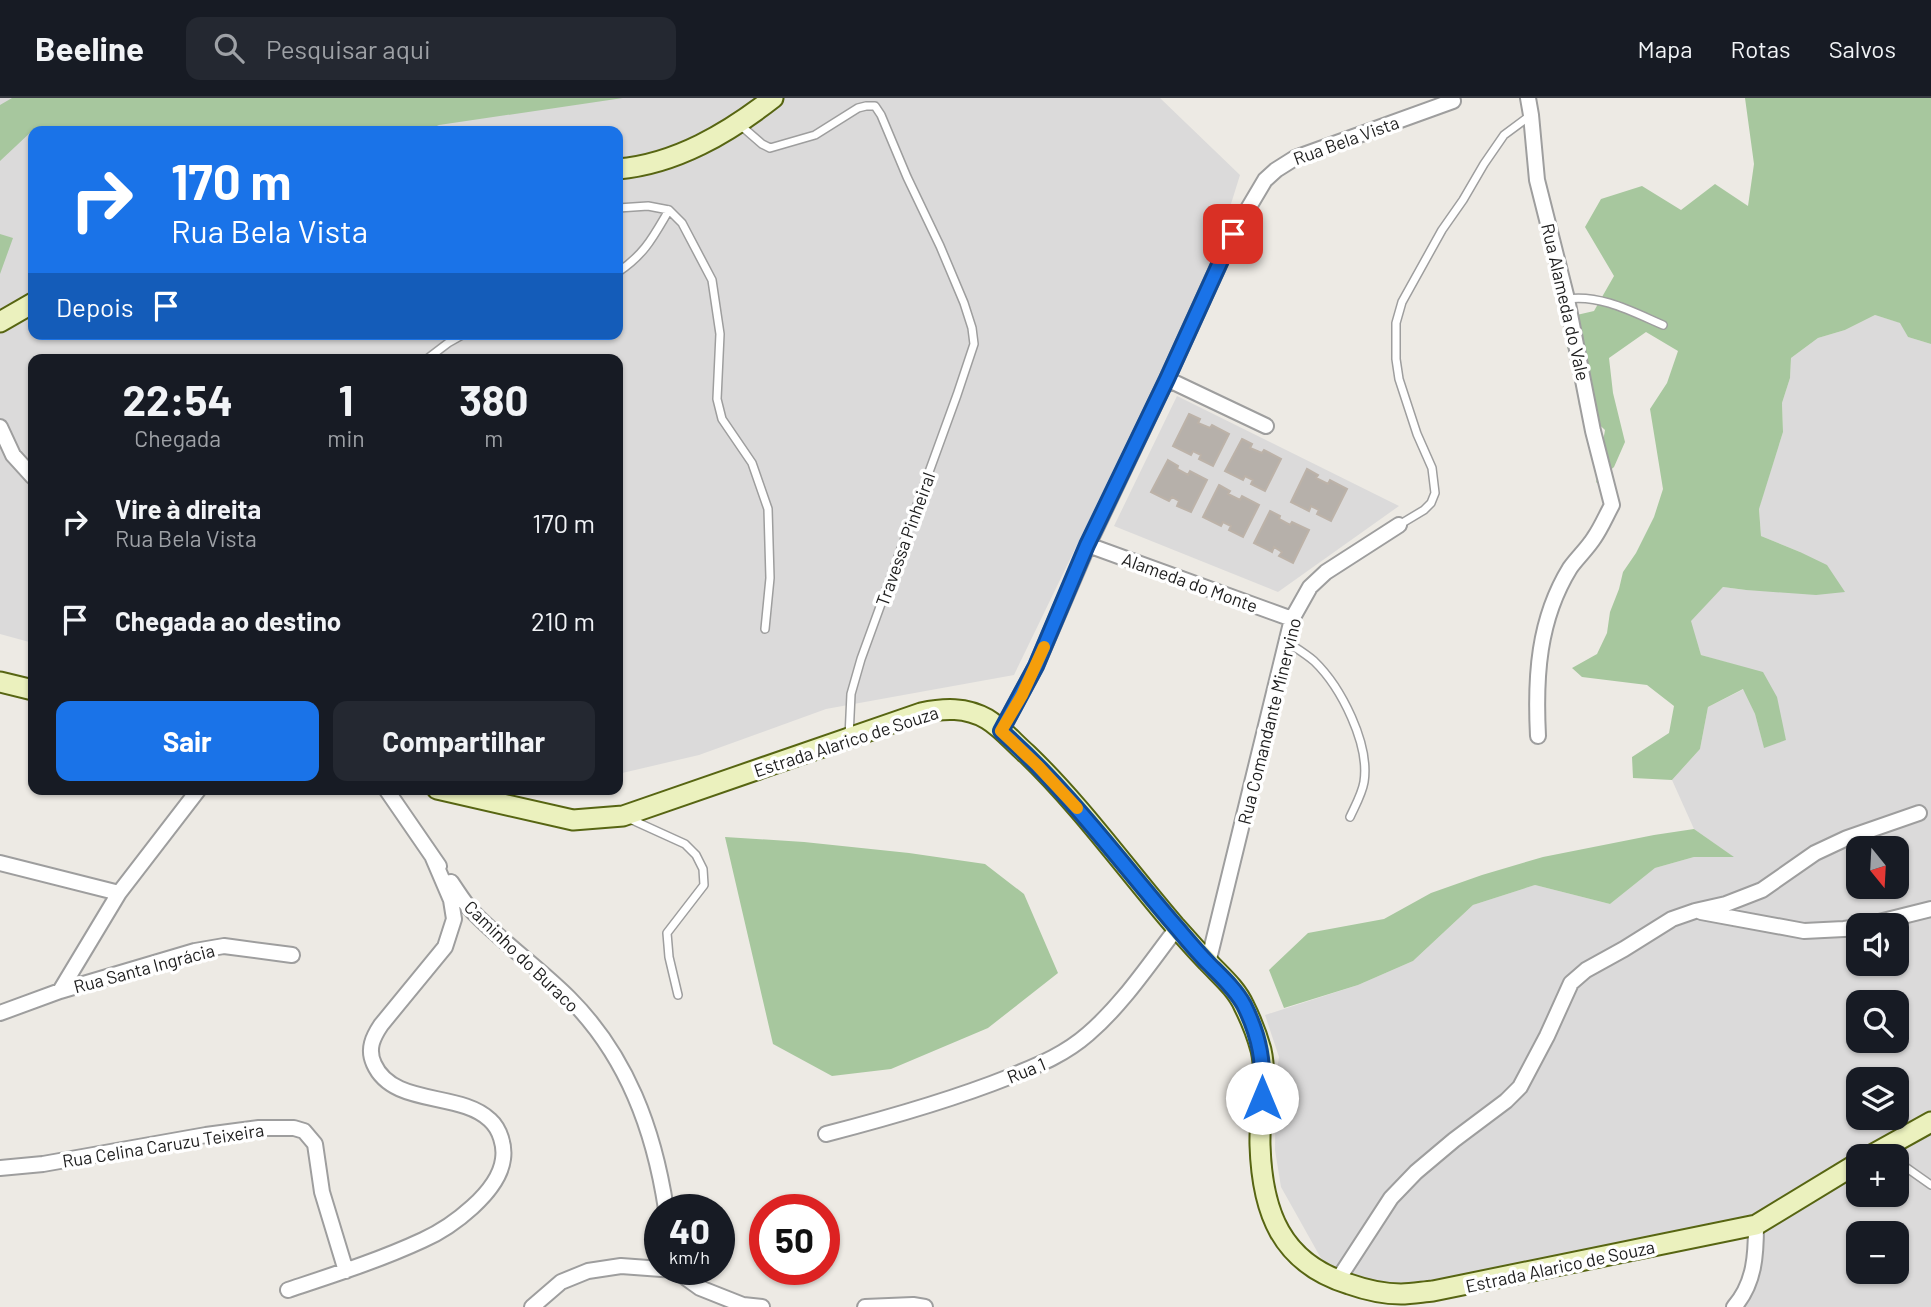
<!DOCTYPE html>
<html lang="pt">
<meta charset="utf-8">
<style>
body{margin:0;font-family:Barlow,sans-serif;background:#242831;color:#f1f3f6;height:100vh;display:flex;flex-direction:column;font-size:26px;white-space:nowrap}
*{box-sizing:border-box;margin:0}
p{font-size:23px;color:#9ea1a6}
.icon{flex:none;width:38px;height:38px;fill:none;stroke:currentColor;stroke-width:2;stroke-linecap:round;stroke-linejoin:round}
.map{position:relative;flex:1;overflow:hidden}
.panel{position:absolute;left:28px;top:256px;width:595px;height:441px;display:flex;flex-direction:column;background:#171b24;border-radius:14px;box-shadow:0 2px 5px #0004}
.panel>*{flex:none}
.guide{position:absolute;left:28px;top:28px;width:595px;height:214px;border-radius:14px;box-shadow:0 2px 5px #0004;background:#1a73e8;color:#fff;overflow:hidden}
.needle{width:46px;rotate:162deg}
.controls{position:absolute;left:1846px;top:738px;display:grid;gap:14px}
.controls a{display:grid;place-items:center;width:63px;height:63px;border-radius:14px;background:#171b24;box-shadow:0 2px 5px #0004;font-size:35px}
.speed{position:absolute;left:644px;top:1096px;display:flex;gap:14px;font-size:35px;font-weight:700;text-align:center}
.speed>*{display:grid;place-content:center;width:91px;height:91px;border-radius:50%;background:#171b24;box-shadow:0 2px 5px #0004;line-height:1}
.speed small{font-size:18px;font-weight:400}
.speed .limit{border:10px solid #d22;background:#fff;color:#111}
.pin{position:absolute;display:grid;place-items:center;width:60px;height:60px;color:#fff;margin:-30px;border-radius:14px;box-shadow:0 4px 10px #0006}
.me{position:absolute;width:77px;margin:-38px;rotate:0deg;stroke-linejoin:round;filter:drop-shadow(0 0 5px #0008)}
.turn{display:flex;align-items:center;gap:24px;height:147px;padding:0 28px;font-size:32px}
.turn .icon{width:91px;height:91px;stroke-width:2.5}
.turn b{display:block;font-size:49px;line-height:60px}
.then{display:flex;align-items:center;height:66px;padding:0 28px;background:#0003;gap:14px;font-size:26px}
.eta{display:flex;justify-content:space-evenly;align-items:center;height:119px;text-align:center}
.eta b{font-size:42px;font-weight:700;line-height:49px}
.cta{display:flex;gap:14px;margin-top:auto;padding:14px 28px}
.cta a{flex:1;height:80px;border-radius:14px;background:#1a73e8;color:#fff;font-size:28px;font-weight:700;line-height:80px;text-align:center}
.cta a+a{background:#242831;color:#f1f3f6}
ul{padding:0;list-style:none}
li{display:flex;align-items:center;gap:21px;height:98px;padding:0 28px}
li div{flex:1}
li b{display:block;font-size:26px}
li em{font-style:normal}
header{display:flex;align-items:center;gap:42px;box-sizing:border-box;height:98px;padding:0 35px;background:#171b24;border-bottom:2px solid #363941}
header strong{font-size:33px}
nav{display:flex;gap:38px;margin-inline-start:auto;font-size:24px}
.search{width:490px;height:63px;background:#242831;display:flex;align-items:center;gap:18px;box-sizing:border-box;padding:0 24px;border-radius:14px;color:#9ea1a6;font-size:26px}
.map>svg:first-child{display:block}
.residential{fill:#dbdada;fill-rule:evenodd}
.forest{fill:#a7c79e}
.building{fill:#b6b0aa;stroke:#bcb2a8;stroke-width:2}
.lines{fill:none;stroke-linecap:round;stroke-linejoin:round}
.lane-casing{stroke:#9e9e9e;stroke-width:10}
.street-casing{stroke:#9e9e9e;stroke-width:18}
.secondary-casing{stroke:#576512;stroke-width:23}
.lane{stroke:#fff;stroke-width:7}
.street{stroke:#fff;stroke-width:14}
.secondary{stroke:#ebf1be;stroke-width:19}
.route-casing{stroke:#114b97;stroke-width:18}
.route{stroke:#1a73e8;stroke-width:12}
.slow{stroke:#f59e0b;stroke-width:12}
.labels{text-anchor:middle;dominant-baseline:central;stroke-width:7;stroke-linejoin:round;paint-order:stroke}
.street-label{font-size:18px;fill:#1d1d1d;stroke:#fff}
</style>
<header>
<strong>Beeline</strong>
<div class="search"><svg class="icon" aria-label="search" viewBox="0 0 24 24"><circle cx="10" cy="10" r="6"/><path d="M15 15l6 6"/></svg>Pesquisar aqui</div>
<nav><a>Mapa</a><a>Rotas</a><a>Salvos</a></nav>
</header>
<div class="map">
<svg width="1931" height="1209" viewBox="0 0 1931 1209">
<rect width="100%" height="100%" fill="#edeae4"/>
<!-- residential -->
<path class="residential" d="M0,0H1160L1240,77L1211,170L1014,577L826,611L699,657L618,676V261H33V545L0,536ZM33,33H618V236H33Z
M1875,217L1901,225L1908,239L1931,246V1209H1733L1758,1125L1402,1192L1327,1171L1281,1089L1275,1052L1276,980L1279,959L1265,917L1358,887L1413,863L1473,807L1535,787L1610,806L1655,770L1694,759L1732,758L1694,731L1672,682L1700,651L1708,609L1744,591L1755,616L1764,649L1786,642L1763,575L1701,557L1690,523L1723,489L1746,492L1780,493L1800,454L1761,438L1759,410L1783,334L1782,305L1790,280L1791,260L1818,240L1845,232ZM1858,751H1897V789H1858ZM1858,828H1897V866H1858ZM1858,905H1897V943H1858ZM1858,982H1897V1020H1858ZM1858,1059H1897V1097H1858ZM1858,1136H1897V1174H1858Z
M1177,298L1399,408L1278,494L1114,428Z"/>
<!-- forest -->
<path class="forest" d="M12,0H623L439,27L426,33H32L0,63V7Z
M1745,0H1931V246L1908,239L1900,225L1875,217L1845,232L1818,240L1791,260L1790,280L1782,305L1783,334L1759,411L1761,438L1800,454L1827,467L1845,494L1816,497L1746,492L1723,489L1691,523L1701,557L1763,574L1777,599L1786,642L1764,650L1755,616L1743,591L1708,609L1700,651L1672,682L1633,680L1632,659L1669,635L1674,608L1647,587L1582,579L1572,570L1597,556L1607,535L1610,514L1619,491L1623,474L1636,455L1654,419L1663,391L1650,311L1667,285L1678,253L1646,234L1609,260L1613,295L1625,344L1614,369L1596,385L1605,332L1579,308L1576,277L1565,242L1568,219L1594,213L1614,178L1585,129L1601,101L1642,88L1681,112L1715,86L1748,108L1754,66Z
M0,136L13,140L0,176Z
M1694,731L1734,759H1694L1655,770L1610,806L1535,787L1473,807L1413,863L1358,887L1284,910L1269,872L1308,835L1384,821L1431,795L1482,777L1543,759L1654,737Z
M725,739L804,744L909,755L985,766L1024,796L1058,875L988,930L891,971L832,978L773,946Z"/>
<!-- building -->
<path class="building" d="M1189,316L1200,321L1198,325L1210,330L1212,327L1229,336L1213,368L1199,361L1201,357L1193,353L1191,357L1173,348Z
M1242,341L1252,346L1250,350L1262,355L1264,352L1281,361L1265,393L1251,386L1253,382L1245,378L1243,382L1225,373Z
M1168,362L1178,368L1177,371L1188,377L1190,373L1207,382L1191,414L1177,408L1179,403L1172,399L1169,403L1151,394Z
M1307,371L1318,377L1316,380L1328,386L1330,382L1347,391L1331,423L1317,416L1319,412L1311,408L1309,413L1291,404Z
M1219,387L1230,393L1228,396L1240,402L1242,398L1259,407L1243,439L1229,432L1231,428L1223,424L1221,428L1203,419Z
M1270,413L1280,418L1279,421L1290,427L1292,424L1309,432L1293,465L1279,458L1282,454L1274,449L1272,454L1254,445Z"/>
<g class="lines">
<!-- lane casing -->
<g class="lane-casing">
<path id="lane" d="M739,26L762,46L770,50L815,37L858,10L866,8H875L881,17L907,79L940,148L964,205L972,230L974,246L957,297L861,561L851,596L849,639
M618,110L648,108L669,112L682,125L712,182L720,236L717,301L722,321L752,365L768,411L770,480L765,531
M618,174C645,156 653,139 669,112
M1567,201C1600,196 1633,214 1663,227
M427,261L448,245L464,236
M1399,427L1424,412L1431,405L1435,395L1432,370L1417,336L1399,281L1396,261V225L1402,204L1442,132L1463,102L1484,66L1504,37L1531,17
M1287,544C1296,550 1306,556 1314,563C1341,589 1370,646 1364,684C1362,696 1355,708 1350,719
M630,721L685,746L696,757L703,771L704,787L667,835L669,859L678,897
M1897,1063L1931,1087"/>
</g>
<!-- street casing -->
<g class="street-casing">
<path id="street" d="M1528,0L1531,17L1537,82L1567,201L1593,333L1612,407C1606,418 1601,430 1594,440C1587,451 1577,460 1570,470C1538,522 1535,579 1538,638
M1167,281L1266,328
M0,329L13,357L33,379
M1088,447L1292,521
M1001,633L1036,568L1088,447L1167,281L1233,136L1265,82L1276,72L1295,60L1453,3
M386,691L439,768
M0,765L119,795
M451,784C458,794 465,806 473,814C503,845 539,870 569,900C627,958 654,1032 666,1111
M1701,814L1804,833L1844,831L1858,829
M1863,828L1931,811
M1208,865L1292,521L1310,489L1326,474L1399,427
M60,893L119,795L199,691
M0,915L60,893L195,853L224,848L292,857
M826,1036C888,1020 949,1003 1009,979C1038,967 1064,957 1088,936C1123,906 1149,866 1177,830
M0,1070L43,1066L206,1037L259,1030H294L304,1033L315,1046L322,1094L346,1173
M1337,1183L1391,1100L1416,1074L1454,1042L1506,1003L1520,989L1547,938L1571,885L1586,872L1624,851L1672,821L1695,813L1726,806L1762,792L1815,755L1847,740L1919,715
M288,1192C333,1177 380,1162 423,1142C452,1129 499,1094 503,1061C505,1048 500,1031 490,1022C460,993 393,1009 374,966C367,951 373,939 381,927L445,849L454,821L451,802L433,760
M532,1209L561,1184L588,1173L621,1168L675,1172L700,1190L743,1207L762,1209
M865,1209L913,1207L925,1209
M1734,1209C1755,1185 1756,1156 1756,1127"/>
</g>
<!-- secondary casing -->
<g class="secondary-casing">
<path id="secondary" d="M618,71C676,66 728,35 773,0
M0,224L33,205
M0,584L33,592
M437,691L573,722L623,718L921,615C944,610 966,609 987,621C1002,630 1014,645 1027,656C1081,708 1126,771 1175,828C1186,840 1196,852 1207,863C1220,877 1236,890 1244,908C1251,922 1257,937 1261,952C1268,983 1259,1016 1260,1047C1262,1114 1281,1165 1349,1186C1366,1192 1383,1196 1401,1196C1411,1196 1422,1194 1433,1193L1756,1127L1858,1065
M1868,1059L1931,1024"/>
</g>
<!-- lane -->
<use href="#lane" class="lane"/>
<!-- street -->
<use href="#street" class="street"/>
<!-- secondary -->
<use href="#secondary" class="secondary"/>
</g>
<g class="lines">
<!-- route casing -->
<g class="route-casing">
<path id="route" d="M1233,136L1167,281L1087,447L1036,568L1001,633C1068,692 1120,764 1178,831C1188,843 1199,856 1210,867C1222,879 1236,892 1244,907C1260,939 1264,965 1262,1000"/>
</g>
<!-- route -->
<use href="#route" class="route"/>
<!-- slow -->
<path class="slow" d="M1044,549L1022,597L1001,633L1037,667L1077,710"/>
</g>
<g class="labels">
<!-- street labels -->
<g class="street-label">
<text transform="translate(1346 42) rotate(-20)">Rua Bela Vista</text>
<text transform="translate(1566 204) rotate(77)">Rua Alameda do Vale</text>
<text transform="translate(905 441) rotate(-70)">Travessa Pinheiral</text>
<text transform="translate(1190 484) rotate(20)">Alameda do Monte</text>
<text transform="translate(1269 623) rotate(-76)">Rua Comandante Minervino</text>
<text transform="translate(846 643) rotate(-18)">Estrada Alarico de Souza</text>
<text transform="translate(522 858) rotate(44)">Caminho do Buraco</text>
<text transform="translate(144 870) rotate(-15)">Rua Santa Ingrácia</text>
<text transform="translate(1026 972) rotate(-22)">Rua 1</text>
<text transform="translate(163 1047) rotate(-9)">Rua Celina Caruzu Teixeira</text>
<text transform="translate(1560 1168) rotate(-12)">Estrada Alarico de Souza</text>
</g>
</g>
</svg>
<div class="controls">
<a><svg class="needle" viewBox="-14 -14 28 28"><path d="M0-13l5 13h-10z" fill="#e53935"/><path d="M0 13l5-13h-10z" fill="#9ea1a6"/></svg></a>
<a><svg class="icon" aria-label="sound" viewBox="0 0 24 24"><path d="M4 9h4l5-4v14l-5-4H4zM17 9q2 3 0 6"/></svg></a>
<a><svg class="icon" aria-label="search" viewBox="0 0 24 24"><circle cx="10" cy="10" r="6"/><path d="M15 15l6 6"/></svg></a>
<a><svg class="icon" aria-label="layers" viewBox="0 0 24 24"><path d="M12 4l9 5-9 5-9-5zM3 14l9 5 9-5"/></svg></a>
<a>+</a>
<a>−</a>
</div>
<div class="speed"><div>40<small>km/h</small></div><div class="limit">50</div></div>
<div class="pin" style="left:1233px;top:136px;background:#d93025"><svg class="icon" aria-label="arrive" viewBox="0 0 24 24"><path d="M6 21V4h12l-3 4 3 4H6"/></svg></div>
<svg class="me" style="left:1262px;top:1000px" viewBox="-20 -20 40 40"><circle r="19" fill="#fff"/><path d="M0-13L10 11 0 6-10 11z" fill="#1a73e8"/></svg>
<div class="guide">
<div class="turn"><svg class="icon" aria-label="right" viewBox="0 0 24 24"><path d="M7 20v-9h11M14 6l5 5-5 5"/></svg><div><b>170 m</b>Rua Bela Vista</div></div>
<div class="then">Depois<svg class="icon" aria-label="arrive" viewBox="0 0 24 24"><path d="M6 21V4h12l-3 4 3 4H6"/></svg></div>
</div>
<section class="panel">
<div class="eta">
<div><b>22:54</b><p>Chegada</p></div>
<div><b>1</b><p>min</p></div>
<div><b>380</b><p>m</p></div>
</div>
<ul>
<li><svg class="icon" aria-label="right" viewBox="0 0 24 24"><path d="M7 20v-9h11M14 6l5 5-5 5"/></svg><div><b>Vire à direita</b><p>Rua Bela Vista</p></div><em>170 m</em></li>
<li><svg class="icon" aria-label="arrive" viewBox="0 0 24 24"><path d="M6 21V4h12l-3 4 3 4H6"/></svg><div><b>Chegada ao destino</b></div><em>210 m</em></li>
</ul>
<div class="cta"><a>Sair</a><a>Compartilhar</a></div>
</section>
</div>
